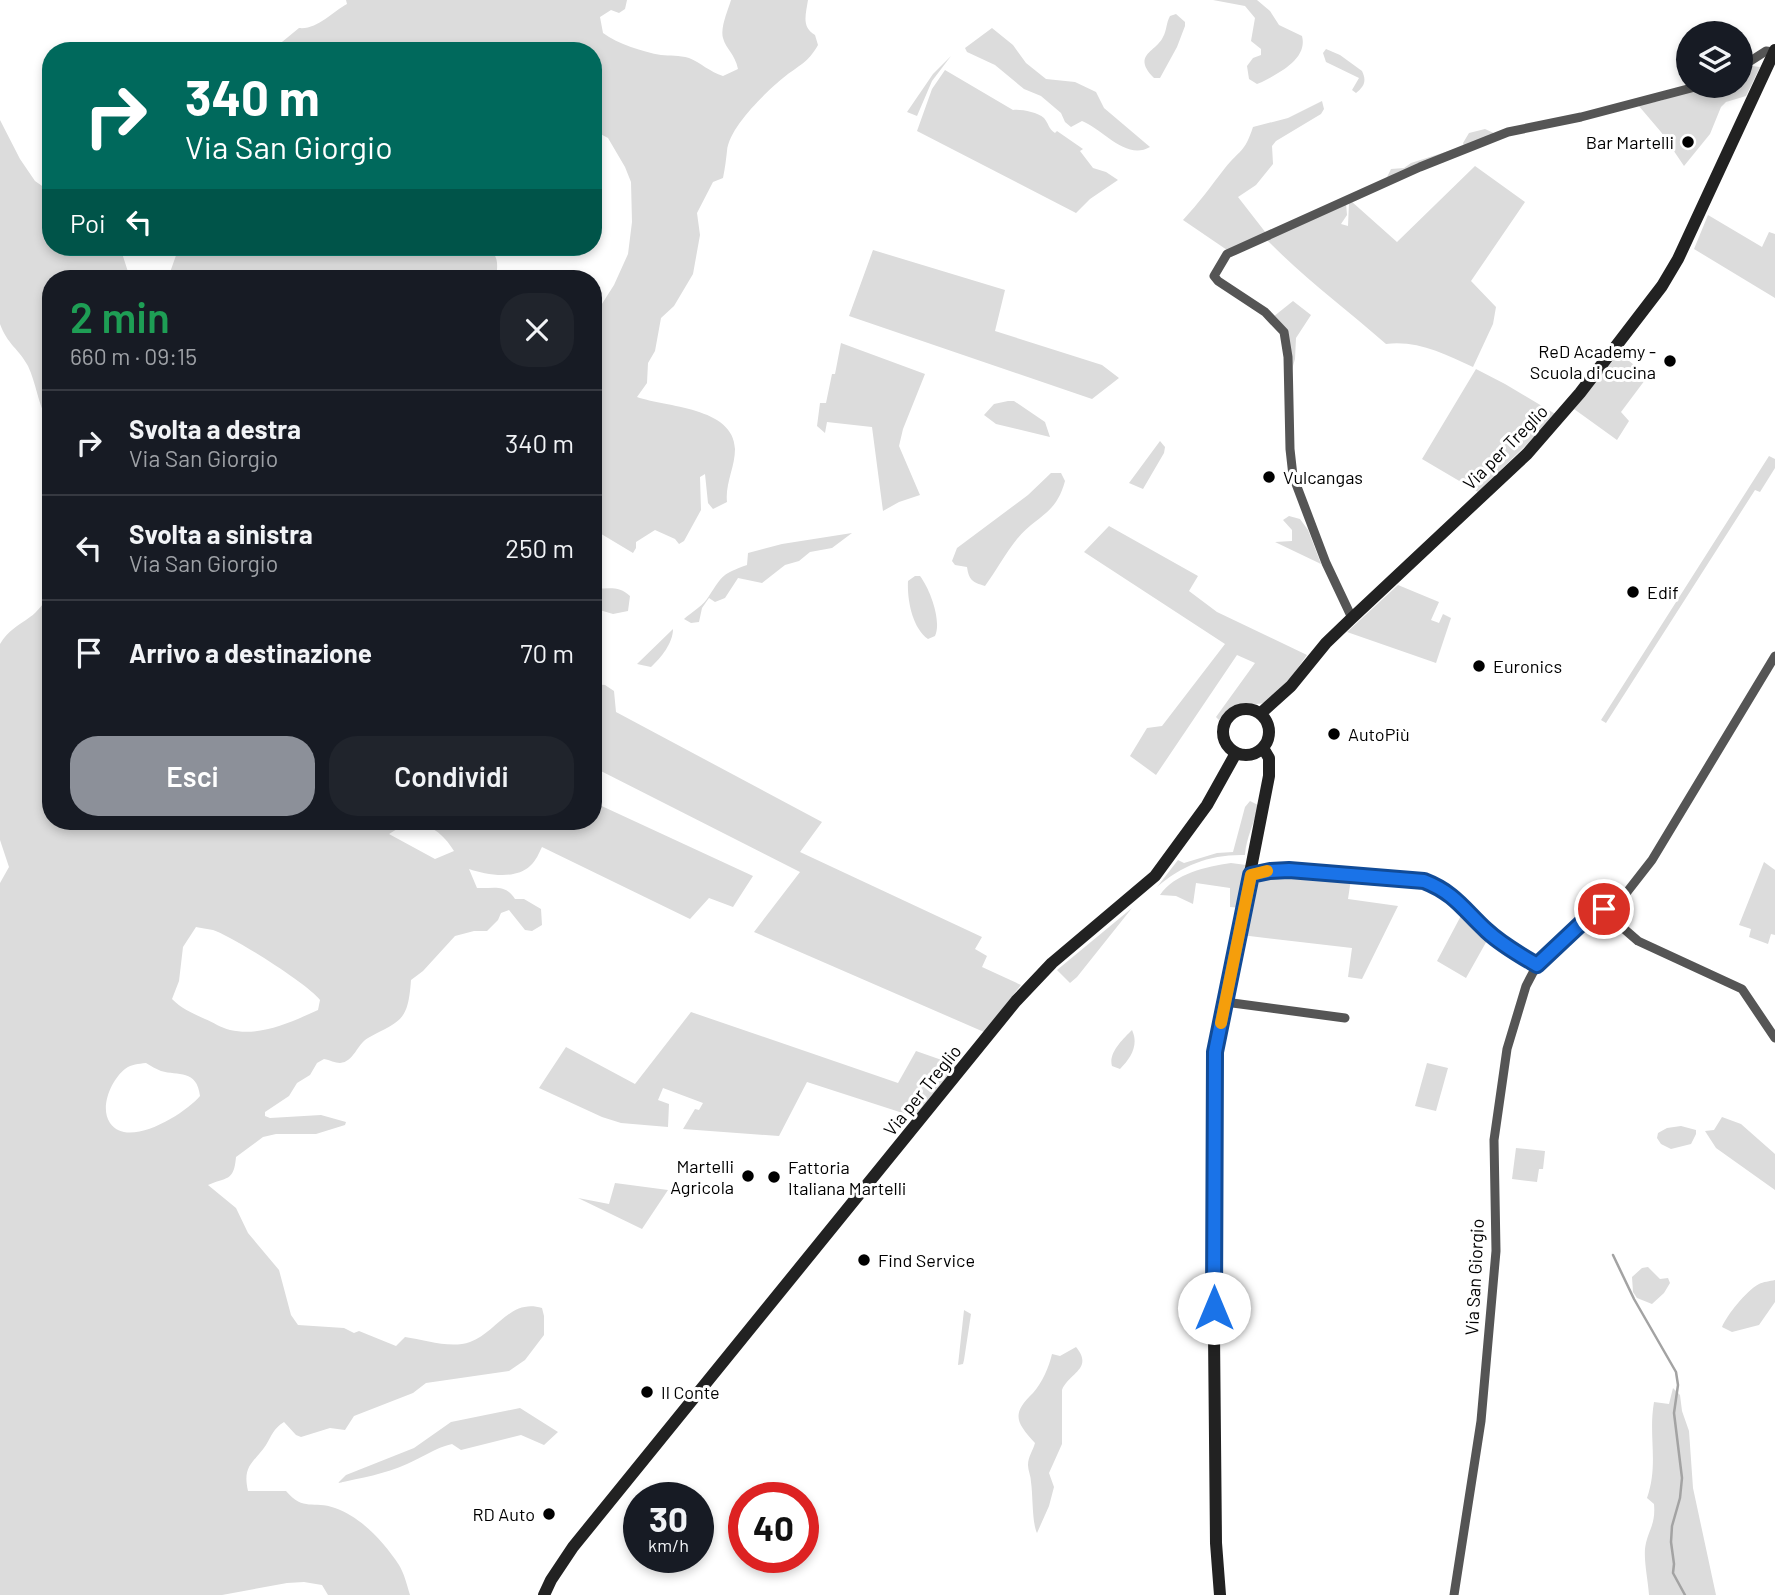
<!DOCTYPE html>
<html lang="it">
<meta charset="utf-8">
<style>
body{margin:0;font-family:Barlow,sans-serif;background:#20242c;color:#f1f3f6;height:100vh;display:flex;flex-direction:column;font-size:26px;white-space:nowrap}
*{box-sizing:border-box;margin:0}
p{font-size:23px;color:#9ea1a6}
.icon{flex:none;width:38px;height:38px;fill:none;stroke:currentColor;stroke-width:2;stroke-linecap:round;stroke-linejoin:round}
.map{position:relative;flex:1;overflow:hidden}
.panel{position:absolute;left:42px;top:270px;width:560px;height:560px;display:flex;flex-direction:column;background:#171b24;border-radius:28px;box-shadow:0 4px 10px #0003}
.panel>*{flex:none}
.top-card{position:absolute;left:42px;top:42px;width:560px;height:214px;border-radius:28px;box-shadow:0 4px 10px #0003;background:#00695c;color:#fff;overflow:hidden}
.fabs{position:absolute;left:1676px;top:21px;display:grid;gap:14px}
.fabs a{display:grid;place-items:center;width:77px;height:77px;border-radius:50%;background:#171b24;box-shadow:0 4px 10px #0003;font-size:35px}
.speed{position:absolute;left:623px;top:1482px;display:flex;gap:14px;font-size:35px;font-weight:700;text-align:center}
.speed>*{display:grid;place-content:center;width:91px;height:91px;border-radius:50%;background:#171b24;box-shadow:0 4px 10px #0003;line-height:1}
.speed small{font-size:18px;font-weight:400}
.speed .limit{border:10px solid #d22;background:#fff;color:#111}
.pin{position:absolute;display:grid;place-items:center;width:60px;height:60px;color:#fff;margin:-30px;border:4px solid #fff;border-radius:50%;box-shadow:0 2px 7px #0007}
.me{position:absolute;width:77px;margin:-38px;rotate:0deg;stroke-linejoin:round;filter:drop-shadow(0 0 5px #0008)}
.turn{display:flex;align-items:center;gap:24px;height:147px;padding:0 28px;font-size:32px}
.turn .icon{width:91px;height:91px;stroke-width:2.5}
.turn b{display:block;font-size:49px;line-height:60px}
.then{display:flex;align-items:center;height:66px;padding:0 28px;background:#0003;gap:14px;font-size:26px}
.round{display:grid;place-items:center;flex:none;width:74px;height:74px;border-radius:28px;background:#20242c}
.summary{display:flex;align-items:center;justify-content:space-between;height:119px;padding:0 28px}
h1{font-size:42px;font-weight:600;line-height:52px;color:#1e9e55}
.action{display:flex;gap:14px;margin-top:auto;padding:14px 28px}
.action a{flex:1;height:80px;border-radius:28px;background:#8c9099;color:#fff;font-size:28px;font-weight:600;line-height:80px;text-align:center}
.action a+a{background:#20242c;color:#f1f3f6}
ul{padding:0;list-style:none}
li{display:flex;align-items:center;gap:21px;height:105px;padding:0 28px;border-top:2px solid #363941}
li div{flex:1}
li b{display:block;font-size:26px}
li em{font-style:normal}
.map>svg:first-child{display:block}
.green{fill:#dcdcdc;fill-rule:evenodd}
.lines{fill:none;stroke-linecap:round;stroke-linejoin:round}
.stream{stroke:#a3a3a3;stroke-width:2.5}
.street{stroke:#555;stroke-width:9}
.secondary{stroke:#222;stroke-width:12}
.route-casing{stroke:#114b97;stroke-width:18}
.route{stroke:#1a73e8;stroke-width:12}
.slow{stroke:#f59e0b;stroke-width:12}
.poi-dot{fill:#000;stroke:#fff;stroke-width:2.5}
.labels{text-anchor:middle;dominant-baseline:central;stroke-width:6;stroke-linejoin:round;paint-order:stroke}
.poi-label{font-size:18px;fill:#000;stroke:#fff;text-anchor:start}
.street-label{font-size:18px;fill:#000;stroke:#fff}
</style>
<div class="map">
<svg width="1775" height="1595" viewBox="0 0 1775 1595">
<rect width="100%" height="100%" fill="#fff"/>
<!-- green -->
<path class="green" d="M346,0H627L625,9L619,13L611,10L600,17L603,33C618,44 643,52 661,55C670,56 679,55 689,58C701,63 710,72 723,76L738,69C735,54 726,49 723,38C720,28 728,10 731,0H808C806,14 801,27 815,35L818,45C808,63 799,65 783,78C766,92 729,127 727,151C726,160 725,168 723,178L713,182L697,213L700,235L693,274L674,306L661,318L655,351L648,363L647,383L637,397C665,407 734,407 735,449C735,467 725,484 727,502L713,509L708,503L705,474L700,477L701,510L684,541L679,544L675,539L655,530L636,542V548L633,553L593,529V318L614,285L628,254L632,222L631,182L625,167L608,138L593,130V51H271L299,28C317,30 332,12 347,4Z
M1213,0H1257L1270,11L1279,25L1302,36C1308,59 1279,73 1262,82L1257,84L1249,79L1247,66L1253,58L1261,55V49L1251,41L1255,18L1245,6Z
M1176,14L1185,22V26L1177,47L1160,78H1154C1131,55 1156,52 1163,37C1167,30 1166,23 1170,16Z
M992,28L1013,45L1026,63L1046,79L1075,82L1096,92L1104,108L1150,147C1126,161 1103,129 1082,121L1071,127L1065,122L1061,113L1041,96L1024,89L995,65L967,52L965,48Z
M1326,49L1340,55L1362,71C1367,81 1364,87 1356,93L1352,90L1359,78L1326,62L1323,53Z
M951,56L932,81L917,116L907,112L933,74Z
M1752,66L1760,67L1746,96L1726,102L1721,107L1710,134L1684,166L1661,132L1638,105L1660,101L1703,86H1741V70Z
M945,70L1013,110C1021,109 1037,112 1044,118C1049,124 1048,128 1055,133L1057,131L1083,149L1080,151L1093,168L1106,172L1118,180L1090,199L1076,213L917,131L932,89Z
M1322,101L1324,109L1321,114L1276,141L1272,146L1273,164L1256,185L1238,197L1266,233L1227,250L1183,220C1199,203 1211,186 1225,168C1240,149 1244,154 1253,127L1288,118Z
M0,120L20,159L35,181L45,188L51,196V247H120L130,278H51V421L47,420C38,403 36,383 28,366C19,349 7,344 0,324Z
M1485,129L1498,135L1386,179L1391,169L1404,168L1411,163L1464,146L1463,143L1469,133Z
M1475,166L1525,202L1471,281L1496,307L1493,324L1473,367C1445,354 1417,340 1386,344C1346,309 1303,277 1266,239L1346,203L1347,215L1341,224L1348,226L1349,202L1351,201L1397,242Z
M1708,215L1762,247L1769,232L1775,234V298L1694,249Z
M179,247H486C499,255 498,264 496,278H168Z
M873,250L1005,290L995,331L1102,365L1119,378L1092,399L849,316Z
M1293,301L1311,315L1296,338L1295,359L1291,373L1289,345L1273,317Z
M841,343L925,374L903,429L899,446L920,495L899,502L883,511L872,427L827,422L825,433L817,426L820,403H826L832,374H835Z
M1619,353L1648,376L1621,412L1629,421L1617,440L1574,409Z
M1476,369L1505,384L1557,415L1478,492L1422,459Z
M1008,401H1014L1045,422L1050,437L996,424L984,415L994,404Z
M1160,441L1165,447L1164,453L1143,489L1129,483Z
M1769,456L1775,459V468L1760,492L1755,490L1606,723L1601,720Z
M1051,473H1061L1065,481C1056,515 1037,515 1017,539C1005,554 996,571 985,586C972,582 969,580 967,567L955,565L952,561L957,548L1028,495Z
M1289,516L1300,519L1308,530L1321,564L1275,542L1292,541V530L1283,520Z
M1109,526L1198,576L1189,591L1217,612L1307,655C1297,668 1286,690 1273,699C1252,712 1237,693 1219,720L1216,717L1255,663L1237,655L1156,775L1130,756L1147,728L1162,726L1225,644L1084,552Z
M852,533L832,548L810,552L799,561L785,565L762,583L738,578L725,598L715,602L709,598L702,608L699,622L691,623L684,619C692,612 704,605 709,596C723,575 722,574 747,565L748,553L782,544Z
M915,576H920C930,589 942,621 935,636L928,639C912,628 907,599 908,581Z
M1398,585L1439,602L1431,620L1439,623L1443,614L1451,618L1436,663L1347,632Z
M593,586L596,589C609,588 620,586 630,596L628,611L613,614L593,608Z
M51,596V821H593V802L753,876L733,907L709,898L690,919L542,847C539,853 536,861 530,866C515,880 487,875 469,869L477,888C493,889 505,883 515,899H524L541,909L542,925L532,931L525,930L509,910L501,913L498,920L487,931H474L455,936L423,971L411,980C408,1022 401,1020 368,1038C357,1044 354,1062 340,1063C335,1063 330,1060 324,1059L317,1063L310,1075L297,1083L289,1096L265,1112V1116L270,1118L321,1115L346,1122L345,1125L316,1134H276L263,1137L236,1157C234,1182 226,1177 208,1185L236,1208L248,1233L279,1270L291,1315L298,1325L344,1328L354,1333L359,1331L396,1346L405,1337C425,1340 451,1349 470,1342C496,1333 510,1298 542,1308L544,1316V1335L525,1360L509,1371L426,1383L413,1393L354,1416L345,1430L330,1428L301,1437L296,1435L284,1422C273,1429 272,1435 266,1445C254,1463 242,1465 248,1491H286C304,1512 313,1500 335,1508C361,1517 384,1542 399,1565C404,1573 407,1585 410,1595H328L322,1585L304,1582L287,1583L222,1595H0V883L9,867L0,840V644C8,630 18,626 30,617C38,612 43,602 51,596ZM410,821C430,824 443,833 454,851L435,859L389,834ZM196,927C201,928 207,929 213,930C232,936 309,985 320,1000L318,1010C291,1022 261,1037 230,1030C221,1028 213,1022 205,1019C192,1013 182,1009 172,999L179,981L183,947ZM146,1063C151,1066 156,1069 161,1071C178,1076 197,1069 200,1096C186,1113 128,1150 110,1123C99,1107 112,1079 125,1069C132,1064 138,1064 146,1063Z
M673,629C673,643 661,658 651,667L637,664Z
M593,684L605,685L614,691L616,712L822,822L800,852L982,937L975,949L987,956L982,967L1021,985L984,1032L754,932L800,872L593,767Z
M1250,801L1258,805C1255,823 1246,837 1245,855C1211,854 1182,865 1157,887L1178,860L1184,863L1217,853L1233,852L1245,807Z
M1764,862L1775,870V935L1771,934L1768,944L1749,937L1751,929L1739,925Z
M1231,863L1246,865L1242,908L1230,907V888L1196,883L1193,904L1176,896L1160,895C1175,873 1206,867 1231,863Z
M1275,875L1351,879L1348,899L1398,906L1362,979L1348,977L1352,948L1241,935L1254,883Z
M1132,908L1077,977L1070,983L1057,970Z
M1464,910L1489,937L1466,978L1437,961Z
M691,1012L898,1083L916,1051L956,1065L915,1117L807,1082L779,1136L683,1129L695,1109L699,1110L703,1103L663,1088L658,1100L669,1104L668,1127L621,1123L602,1117L539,1088L566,1047L635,1084Z
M1132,1030C1139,1045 1131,1058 1120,1069L1112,1066C1108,1053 1123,1039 1132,1030Z
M1427,1063L1448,1068L1436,1111L1415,1106Z
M1722,1117L1741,1124L1775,1154V1190L1716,1148L1705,1131L1714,1130Z
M1681,1126L1696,1130V1134L1691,1144L1671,1149L1661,1144L1657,1138L1658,1133L1667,1128Z
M1516,1148L1545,1151L1543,1169H1539L1537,1182L1512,1179Z
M615,1183L668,1190L642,1229L578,1198L609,1204Z
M1648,1267L1660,1279L1668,1278L1670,1283L1664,1293L1652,1304L1637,1298L1633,1292L1632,1277L1642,1268Z
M1775,1280V1302L1759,1325L1732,1332L1722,1327C1727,1315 1746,1291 1759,1284C1763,1282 1770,1281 1775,1280Z
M964,1310L971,1314L964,1360L963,1364L958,1365Z
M1076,1347C1094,1369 1069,1373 1062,1390V1444L1049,1473L1054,1487L1049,1506L1037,1533C1032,1523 1033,1495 1031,1482C1031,1476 1028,1471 1028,1465C1028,1456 1033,1451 1035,1443C1016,1422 1011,1414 1033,1393C1042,1383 1049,1367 1052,1354L1060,1356Z
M1673,1388L1680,1395L1682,1411L1689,1431L1693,1488L1716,1595H1649C1648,1580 1644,1563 1645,1549C1647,1531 1656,1526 1654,1504L1647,1498C1659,1463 1648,1437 1654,1402L1669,1404Z
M520,1408L558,1432L544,1445L521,1435L461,1450L452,1444C435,1448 423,1457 407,1464C385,1474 361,1478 338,1483L346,1475L414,1448L451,1422Z"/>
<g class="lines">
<!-- stream -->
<path class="stream" d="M1613,1255L1634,1299L1676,1372L1678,1385L1674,1413L1682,1478L1680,1498L1672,1526L1671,1542L1674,1564L1673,1573L1685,1595"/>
<!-- street -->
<path class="street" d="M1741,67L1766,51L1774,52
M1352,618L1326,563L1293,476L1290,449L1288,357L1284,332L1265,312L1218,281L1214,276L1227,254L1420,167L1508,132L1581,117L1699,86
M1775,656L1652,860L1620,901L1619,911L1623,928L1638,941L1742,989L1775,1038
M1251,875L1270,871L1289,870L1424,881L1438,886L1453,896L1487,932L1537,965
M1225,1002L1345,1018
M1454,1595L1481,1421L1496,1251L1494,1140L1507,1049L1526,986L1537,965L1588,917L1620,901"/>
<!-- secondary -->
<path class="secondary" d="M1223 732a23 23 0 1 1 46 0a23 23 0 1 1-46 0Z
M1261,713L1291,686L1326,643L1352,618L1527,454L1580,393L1662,286L1678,259L1775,50
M544,1595L551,1580L573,1547L1016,1001L1052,963L1155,876L1207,805L1236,753
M1220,1595L1216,1543L1214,1334L1215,1052L1269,776V758L1263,748"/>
</g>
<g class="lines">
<!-- route casing -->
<g class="route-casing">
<path id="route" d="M1214,1308L1215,1052L1251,875L1270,871L1289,870L1424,881C1455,893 1464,910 1487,931C1502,945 1520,955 1537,965L1588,917L1604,909"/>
</g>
<!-- route -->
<use href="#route" class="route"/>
<!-- slow -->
<path class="slow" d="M1221,1023L1251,875L1267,871"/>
</g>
<!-- markers -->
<g class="poi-dot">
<circle cx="1688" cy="142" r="7"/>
<circle cx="1670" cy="361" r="7"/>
<circle cx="1269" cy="477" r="7"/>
<circle cx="1633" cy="592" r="7"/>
<circle cx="1479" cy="666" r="7"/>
<circle cx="1334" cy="734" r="7"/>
<circle cx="748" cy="1176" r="7"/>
<circle cx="774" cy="1177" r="7"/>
<circle cx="864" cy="1260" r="7"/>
<circle cx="647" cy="1392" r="7"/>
<circle cx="549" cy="1514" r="7"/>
</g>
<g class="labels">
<!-- poi labels -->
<g class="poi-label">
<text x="1674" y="142" text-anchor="end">Bar Martelli</text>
<text x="1656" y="351" text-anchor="end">ReD Academy -<tspan x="1656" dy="21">Scuola di cucina</tspan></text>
<text x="1283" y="477">Vulcangas</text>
<text x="1647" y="592">Edif</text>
<text x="1493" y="666">Euronics</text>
<text x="1348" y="734">AutoPiù</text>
<text x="734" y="1166" text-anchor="end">Martelli<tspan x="734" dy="21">Agricola</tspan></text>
<text x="788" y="1167">Fattoria<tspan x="788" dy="21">Italiana Martelli</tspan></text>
<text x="878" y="1260">Find Service</text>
<text x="661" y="1392">Il Conte</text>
<text x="535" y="1514" text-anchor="end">RD Auto</text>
</g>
<!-- street labels -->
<g class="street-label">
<text transform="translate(1505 447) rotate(-45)">Via per Treglio</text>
<text transform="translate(922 1090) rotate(-51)">Via per Treglio</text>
<text transform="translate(1474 1277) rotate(-87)">Via San Giorgio</text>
</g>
</g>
</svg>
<div class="fabs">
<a><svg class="icon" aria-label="layers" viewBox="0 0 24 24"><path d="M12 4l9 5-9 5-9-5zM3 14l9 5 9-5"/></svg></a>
</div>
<div class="speed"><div>30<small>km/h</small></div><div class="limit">40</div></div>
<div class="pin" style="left:1604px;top:909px;background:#d93025"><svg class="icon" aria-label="arrive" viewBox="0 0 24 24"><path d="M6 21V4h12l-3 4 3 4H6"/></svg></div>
<svg class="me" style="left:1214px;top:1308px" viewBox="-20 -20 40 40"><circle r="19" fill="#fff"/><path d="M0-13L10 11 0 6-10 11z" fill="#1a73e8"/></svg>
<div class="top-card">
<div class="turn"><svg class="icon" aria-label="right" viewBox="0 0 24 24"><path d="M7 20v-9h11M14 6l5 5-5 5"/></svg><div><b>340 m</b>Via San Giorgio</div></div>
<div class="then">Poi<svg class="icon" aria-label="left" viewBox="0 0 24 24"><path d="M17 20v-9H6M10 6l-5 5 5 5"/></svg></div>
</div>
<section class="panel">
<div class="summary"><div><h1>2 min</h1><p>660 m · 09:15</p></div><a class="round"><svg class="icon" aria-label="close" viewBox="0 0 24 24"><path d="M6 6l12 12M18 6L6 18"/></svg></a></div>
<ul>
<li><svg class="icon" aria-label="right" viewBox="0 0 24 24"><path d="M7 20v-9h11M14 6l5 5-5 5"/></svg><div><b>Svolta a destra</b><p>Via San Giorgio</p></div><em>340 m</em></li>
<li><svg class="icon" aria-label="left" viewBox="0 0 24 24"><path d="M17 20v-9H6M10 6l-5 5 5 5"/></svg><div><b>Svolta a sinistra</b><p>Via San Giorgio</p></div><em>250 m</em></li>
<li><svg class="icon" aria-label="arrive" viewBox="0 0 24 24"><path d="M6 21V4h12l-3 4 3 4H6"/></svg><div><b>Arrivo a destinazione</b></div><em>70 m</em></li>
</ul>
<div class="action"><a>Esci</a><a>Condividi</a></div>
</section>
</div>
